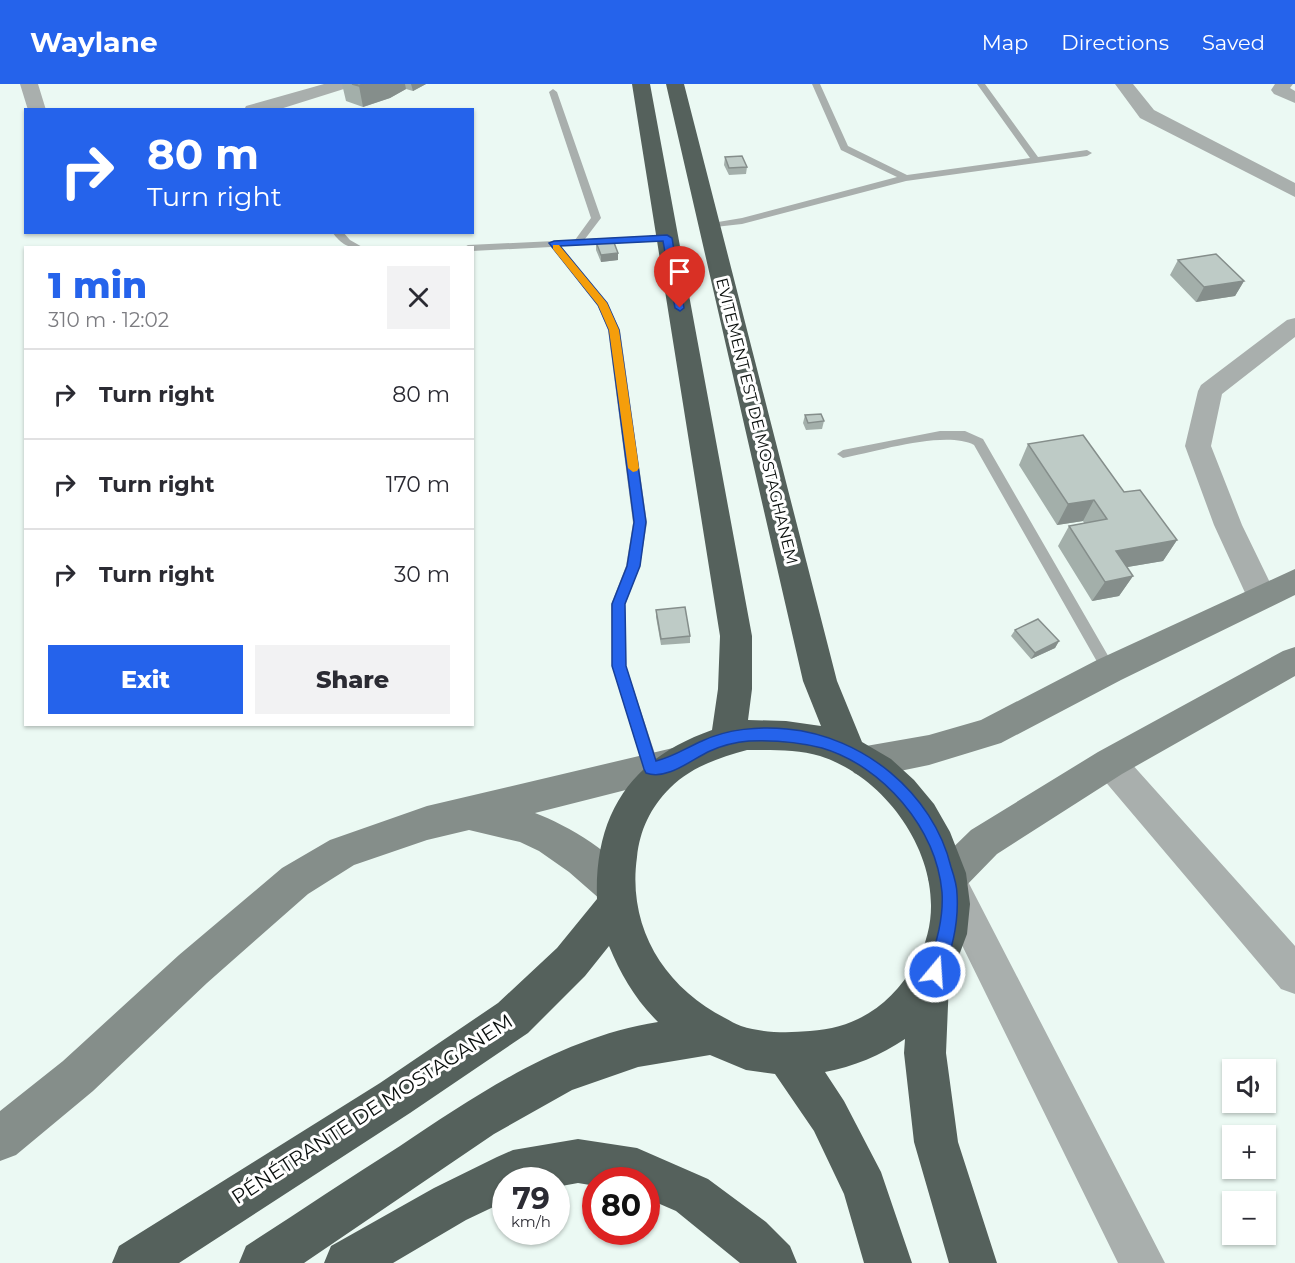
<!DOCTYPE html>
<meta charset="utf-8">
<style>
body{margin:0;font-family:Montserrat,sans-serif;background:#f2f2f3;color:#2b2b33;height:100vh;display:flex;flex-direction:column;font-size:22px;white-space:nowrap}
*{box-sizing:border-box;margin:0}
p{font-size:20px;color:#7c7c81}
.icon{flex:none;width:33px;height:33px;fill:none;stroke:currentColor;stroke-width:2;stroke-linecap:round;stroke-linejoin:round}
.map{position:relative;flex:1;overflow:hidden}
.sheet{position:absolute;left:24px;top:162px;width:450px;height:480px;display:flex;flex-direction:column;background:#fff;border-radius:0px;box-shadow:0 2px 4px #0004}
.sheet>*{flex:none}
.hud{position:absolute;left:24px;top:24px;width:450px;height:126px;border-radius:0px;box-shadow:0 2px 4px #0004;background:#2563eb;color:#fff;overflow:hidden}
.tools{position:absolute;left:1222px;top:975px;display:grid;gap:12px}
.tools a{display:grid;place-items:center;width:54px;height:54px;border-radius:0px;background:#fff;box-shadow:0 2px 4px #0004;font-size:30px}
.speed{position:absolute;left:492px;top:1083px;display:flex;gap:12px;font-size:30px;font-weight:700;text-align:center}
.speed>*{display:grid;place-content:center;width:78px;height:78px;border-radius:50%;background:#fff;box-shadow:0 2px 4px #0004;line-height:1}
.speed small{font-size:15px;font-weight:400}
.speed .limit{border:9px solid #d22;background:#fff;color:#111}
.pin{position:absolute;display:grid;place-items:center;width:51px;height:51px;color:#fff;margin:-62px -26px;border-radius:50% 50% 50% 0;rotate:-45deg;box-shadow:0 0 6px #0007}
.pin .icon{rotate:45deg}
.me{position:absolute;width:66px;margin:-33px;rotate:18deg;stroke-linejoin:round;filter:drop-shadow(0 0 4px #0008)}
.turn{display:flex;align-items:center;gap:21px;height:126px;padding:0 24px;font-size:27px}
.turn .icon{width:78px;height:78px;stroke-width:2.5}
.turn b{display:block;font-size:42px;line-height:51px}
.round{display:grid;place-items:center;flex:none;width:63px;height:63px;border-radius:0px;background:#f2f2f3}
.overview{display:flex;align-items:center;justify-content:space-between;height:102px;padding:0 24px}
h1{font-size:36px;font-weight:800;line-height:45px;color:#2563eb}
.primary-button{display:flex;gap:12px;margin-top:auto;padding:12px 24px}
.primary-button a{flex:1;height:69px;border-radius:0px;background:#2563eb;color:#fff;font-size:24px;font-weight:800;line-height:69px;text-align:center}
.primary-button a+a{background:#f2f2f3;color:#2b2b33}
ul{padding:0;list-style:none}
li{display:flex;align-items:center;gap:18px;height:90px;padding:0 24px;border-top:2px solid #e1e1e2}
li div{flex:1}
li b{display:block;font-size:22px}
li em{font-style:normal}
header{display:flex;align-items:center;gap:36px;box-sizing:border-box;height:84px;padding:0 30px;background:#2563eb;color:#fff}
header strong{font-size:28px}
nav{display:flex;gap:33px;margin-inline-start:auto;font-size:21px}
.map>svg:first-child{display:block}
.lines{fill:none;stroke-linecap:round;stroke-linejoin:round}
.lane{fill:#a9afad;fill-rule:evenodd}
.street{fill:#a9afad;fill-rule:evenodd}
.secondary{fill:#858e8a;fill-rule:evenodd}
.highway{fill:#55615c;fill-rule:evenodd}
.wall{fill:#a3afaa}
.shaded-wall{fill:#858e8b}
.building{fill:#becbc6;stroke:#858e8b;stroke-width:1.5}
.route{fill:#2563eb;stroke:#184099;stroke-width:1.5}
.slow{fill:#f59e0b}
.labels{text-anchor:middle;dominant-baseline:central;stroke-width:6;stroke-linejoin:round;paint-order:stroke}
.street-label{font-size:16px;fill:#090e0c;stroke:#fff}
.near-street-label{font-size:20px;fill:#090e0c;stroke:#fff}
</style>
<header>
<strong>Waylane</strong>
<nav><a>Map</a><a>Directions</a><a>Saved</a></nav>
</header>
<div class="map">
<svg width="1295" height="1179" viewBox="0 0 1295 1179">
<rect width="100%" height="100%" fill="#ebf9f3"/>
<g class="lines">
<!-- lane -->
<path class="lane" d="M812,0H820L848,62L907,91L1030,74L977,0H985L1038,73L1087,66L1092,69L1087,72L906,97L742,140L706,144V140L742,134L897,93L841,66Z
M553,5L557,8L601,134L585,155L667,151L672,154L667,157L561,162L607,219L620,246L647,439L640,482L625,521L626,582L660,685L658,690L652,692L646,690L644,685L612,582L611,521L626,482L633,439L608,246L598,222L551,163L472,167V164H463L468,161L575,156L591,134L549,8Z
M332,148H343L350,156L364,164C348,164 342,161 332,148Z
M940,347H965L983,355L1114,582L1116,586L1114,590L1109,592L1104,590L974,361C945,346 876,368 843,374L837,370L843,366Z"/>
<!-- street -->
<path class="street" d="M20,0H38L46,26H28Z
M324,0H350L347,4L277,26H244L246,22Z
M1115,0H1133L1154,26L1295,99V113L1140,34Z
M1275,0H1293L1290,4L1295,7V19L1274,10L1271,6Z
M1295,234V253L1222,310L1211,362L1242,441L1277,513L1273,521L1262,525L1251,521L1247,513L1214,441L1185,362L1198,307L1201,301L1287,236Z
M1110,664L1122,669L1295,862V910L1281,905L1098,689L1093,679L1098,669Z
M949,781L962,786L1165,1179H1118L931,798L936,786Z"/>
<!-- secondary -->
<path class="secondary" d="M1295,485V511L1121,596L1001,659L929,681L866,694L854,689L848,678L854,667L866,662L929,651L981,636L1097,576Z
M1295,563V592L1122,690L997,770L960,808L947,813L934,808L928,795L934,782L971,746L1098,668L1283,567Z
M673,664L685,669L691,680L685,691L535,729C567,741 620,771 634,803L629,816L615,821L601,816L569,788L539,767L520,758L469,746L427,756L354,781L308,810L207,899L93,1007L16,1071L0,1077V1027L63,977L179,871L282,784L330,756L427,722Z"/>
<!-- highway -->
<path class="highway" d="M632,0H650L752,552V605L748,636L786,637L821,642L803,597L666,0H684L837,597L862,658L891,675L914,696L934,720L950,748L966,789L970,820L967,850L949,898L946,969L958,1058L997,1179H949L914,1058L904,969L905,955C881,971 853,983 825,988L844,1017L881,1088L912,1179H864L844,1110L814,1047L775,990L746,986L710,971L638,983L572,1006L494,1050L304,1179H239L246,1162C297,1129 348,1095 400,1062C479,1009 562,953 658,938C635,915 621,891 609,862L585,892L528,949L410,1029L179,1179H112L119,1162L380,999L498,919L557,864L597,815C594,729 632,674 712,646L718,605L720,552ZM747,666C771,666 797,665 820,672C898,697 961,801 916,878C892,920 858,944 810,947C787,949 763,949 741,942C735,940 731,937 725,934C664,903 627,843 637,773C640,746 650,724 670,704C691,683 718,674 747,666Z
M578,1055L637,1064L708,1095L766,1138L790,1162L797,1179H740L676,1127L646,1114V1096H596V1102L578,1099L556,1103V1096H506V1117L466,1136L393,1179H324L331,1162L434,1104L497,1073L513,1066Z"/>
</g>
<!-- wall -->
<path class="wall" d="M342,0H426L413,7L406,5L390,14L363,23L346,17Z
M725,73L747,83L746,90L729,91L724,81Z
M596,158L618,169V176L601,178L596,166Z
M1178,176L1244,197L1235,212L1196,218L1170,191Z
M805,331L824,337L822,345L806,346L803,339Z
M1028,360L1124,408L1177,456L1163,477L1127,483L1133,492L1119,512L1092,517L1058,462L1069,442L1084,439L1083,437L1057,441L1019,381Z
M656,526L690,552V559L661,561L656,533Z
M1015,546L1059,557L1055,564L1031,575L1011,552Z"/>
<!-- shaded-wall -->
<path class="shaded-wall" d="M366,0H405L406,5L390,14L363,23L359,2Z
M411,0H426L413,7Z
M618,169V176L601,178V171Z
M1244,197L1235,212L1196,218L1204,203Z
M1094,416L1083,437L1057,441L1068,420Z
M1177,456L1163,477L1104,487L1116,467Z
M1133,492L1119,512L1092,517L1105,498Z
M1059,557L1055,564L1031,575L1035,569Z"/>
<!-- building -->
<path class="building" d="M352,0H366L359,2Z
M742,72L747,83L729,84L725,73Z
M613,156L618,169L601,171L596,158Z
M1216,170L1244,197L1204,203L1178,176Z
M821,330L824,337L808,339L805,331Z
M1083,351L1124,408L1140,406L1177,456L1116,467L1133,492L1105,498L1069,442L1107,435L1094,416L1068,420L1028,360Z
M685,523L690,552L661,555L656,526Z
M1038,535L1059,557L1035,569L1015,546Z"/>
<!-- route -->
<path class="route" d="M667,151L672,154L684,224L680,227L675,224L663,157L560,162L607,219L619,246L646,438L640,482L625,520L626,582L656,677C673,673 686,664 702,657C727,645 760,642 787,645C863,652 933,709 951,783C954,792 957,801 957,810C959,839 952,867 941,894L935,897L929,894L927,888C935,862 944,836 942,808C936,744 883,682 822,664C798,658 774,656 749,657C737,658 721,662 710,667C692,675 667,697 646,689L644,685L612,582V520L627,482L634,438L609,246L598,221L549,159L554,157Z"/>
<!-- slow -->
<path class="slow" d="M553,161H559L607,219L619,246L639,384L637,387L633,388L628,384L609,246L598,221L553,165Z"/>
<g class="labels">
<!-- street labels -->
<g class="street-label">
<text transform="translate(757 337) rotate(76)">EVITEMENT EST DE MOSTAGHANEM</text>
</g>
<!-- near-street labels -->
<g class="near-street-label">
<text transform="translate(372 1025) rotate(-33)">PÉNÉTRANTE DE MOSTAGANEM</text>
</g>
</g>
</svg>
<div class="tools">
<a><svg class="icon" aria-label="sound" viewBox="0 0 24 24"><path d="M4 9h4l5-4v14l-5-4H4zM17 9q2 3 0 6"/></svg></a>
<a>+</a>
<a>−</a>
</div>
<div class="speed"><div>79<small>km/h</small></div><div class="limit">80</div></div>
<div class="pin" style="left:680px;top:224px;background:#d93025"><svg class="icon" aria-label="arrive" viewBox="0 0 24 24"><path d="M6 21V4h12l-3 4 3 4H6"/></svg></div>
<svg class="me" style="left:935px;top:888px" viewBox="-20 -20 40 40"><circle r="17" fill="#2563eb" stroke="#fff" stroke-width="3"/><path d="M0-11L8 9 0 5-8 9z" fill="#fff"/></svg>
<div class="hud">
<div class="turn"><svg class="icon" aria-label="right" viewBox="0 0 24 24"><path d="M7 20v-9h11M14 6l5 5-5 5"/></svg><div><b>80 m</b>Turn right</div></div>
</div>
<section class="sheet">
<div class="overview"><div><h1>1 min</h1><p>310 m · 12:02</p></div><a class="round"><svg class="icon" aria-label="close" viewBox="0 0 24 24"><path d="M6 6l12 12M18 6L6 18"/></svg></a></div>
<ul>
<li><svg class="icon" aria-label="right" viewBox="0 0 24 24"><path d="M7 20v-9h11M14 6l5 5-5 5"/></svg><div><b>Turn right</b></div><em>80 m</em></li>
<li><svg class="icon" aria-label="right" viewBox="0 0 24 24"><path d="M7 20v-9h11M14 6l5 5-5 5"/></svg><div><b>Turn right</b></div><em>170 m</em></li>
<li><svg class="icon" aria-label="right" viewBox="0 0 24 24"><path d="M7 20v-9h11M14 6l5 5-5 5"/></svg><div><b>Turn right</b></div><em>30 m</em></li>
</ul>
<div class="primary-button"><a>Exit</a><a>Share</a></div>
</section>
</div>
